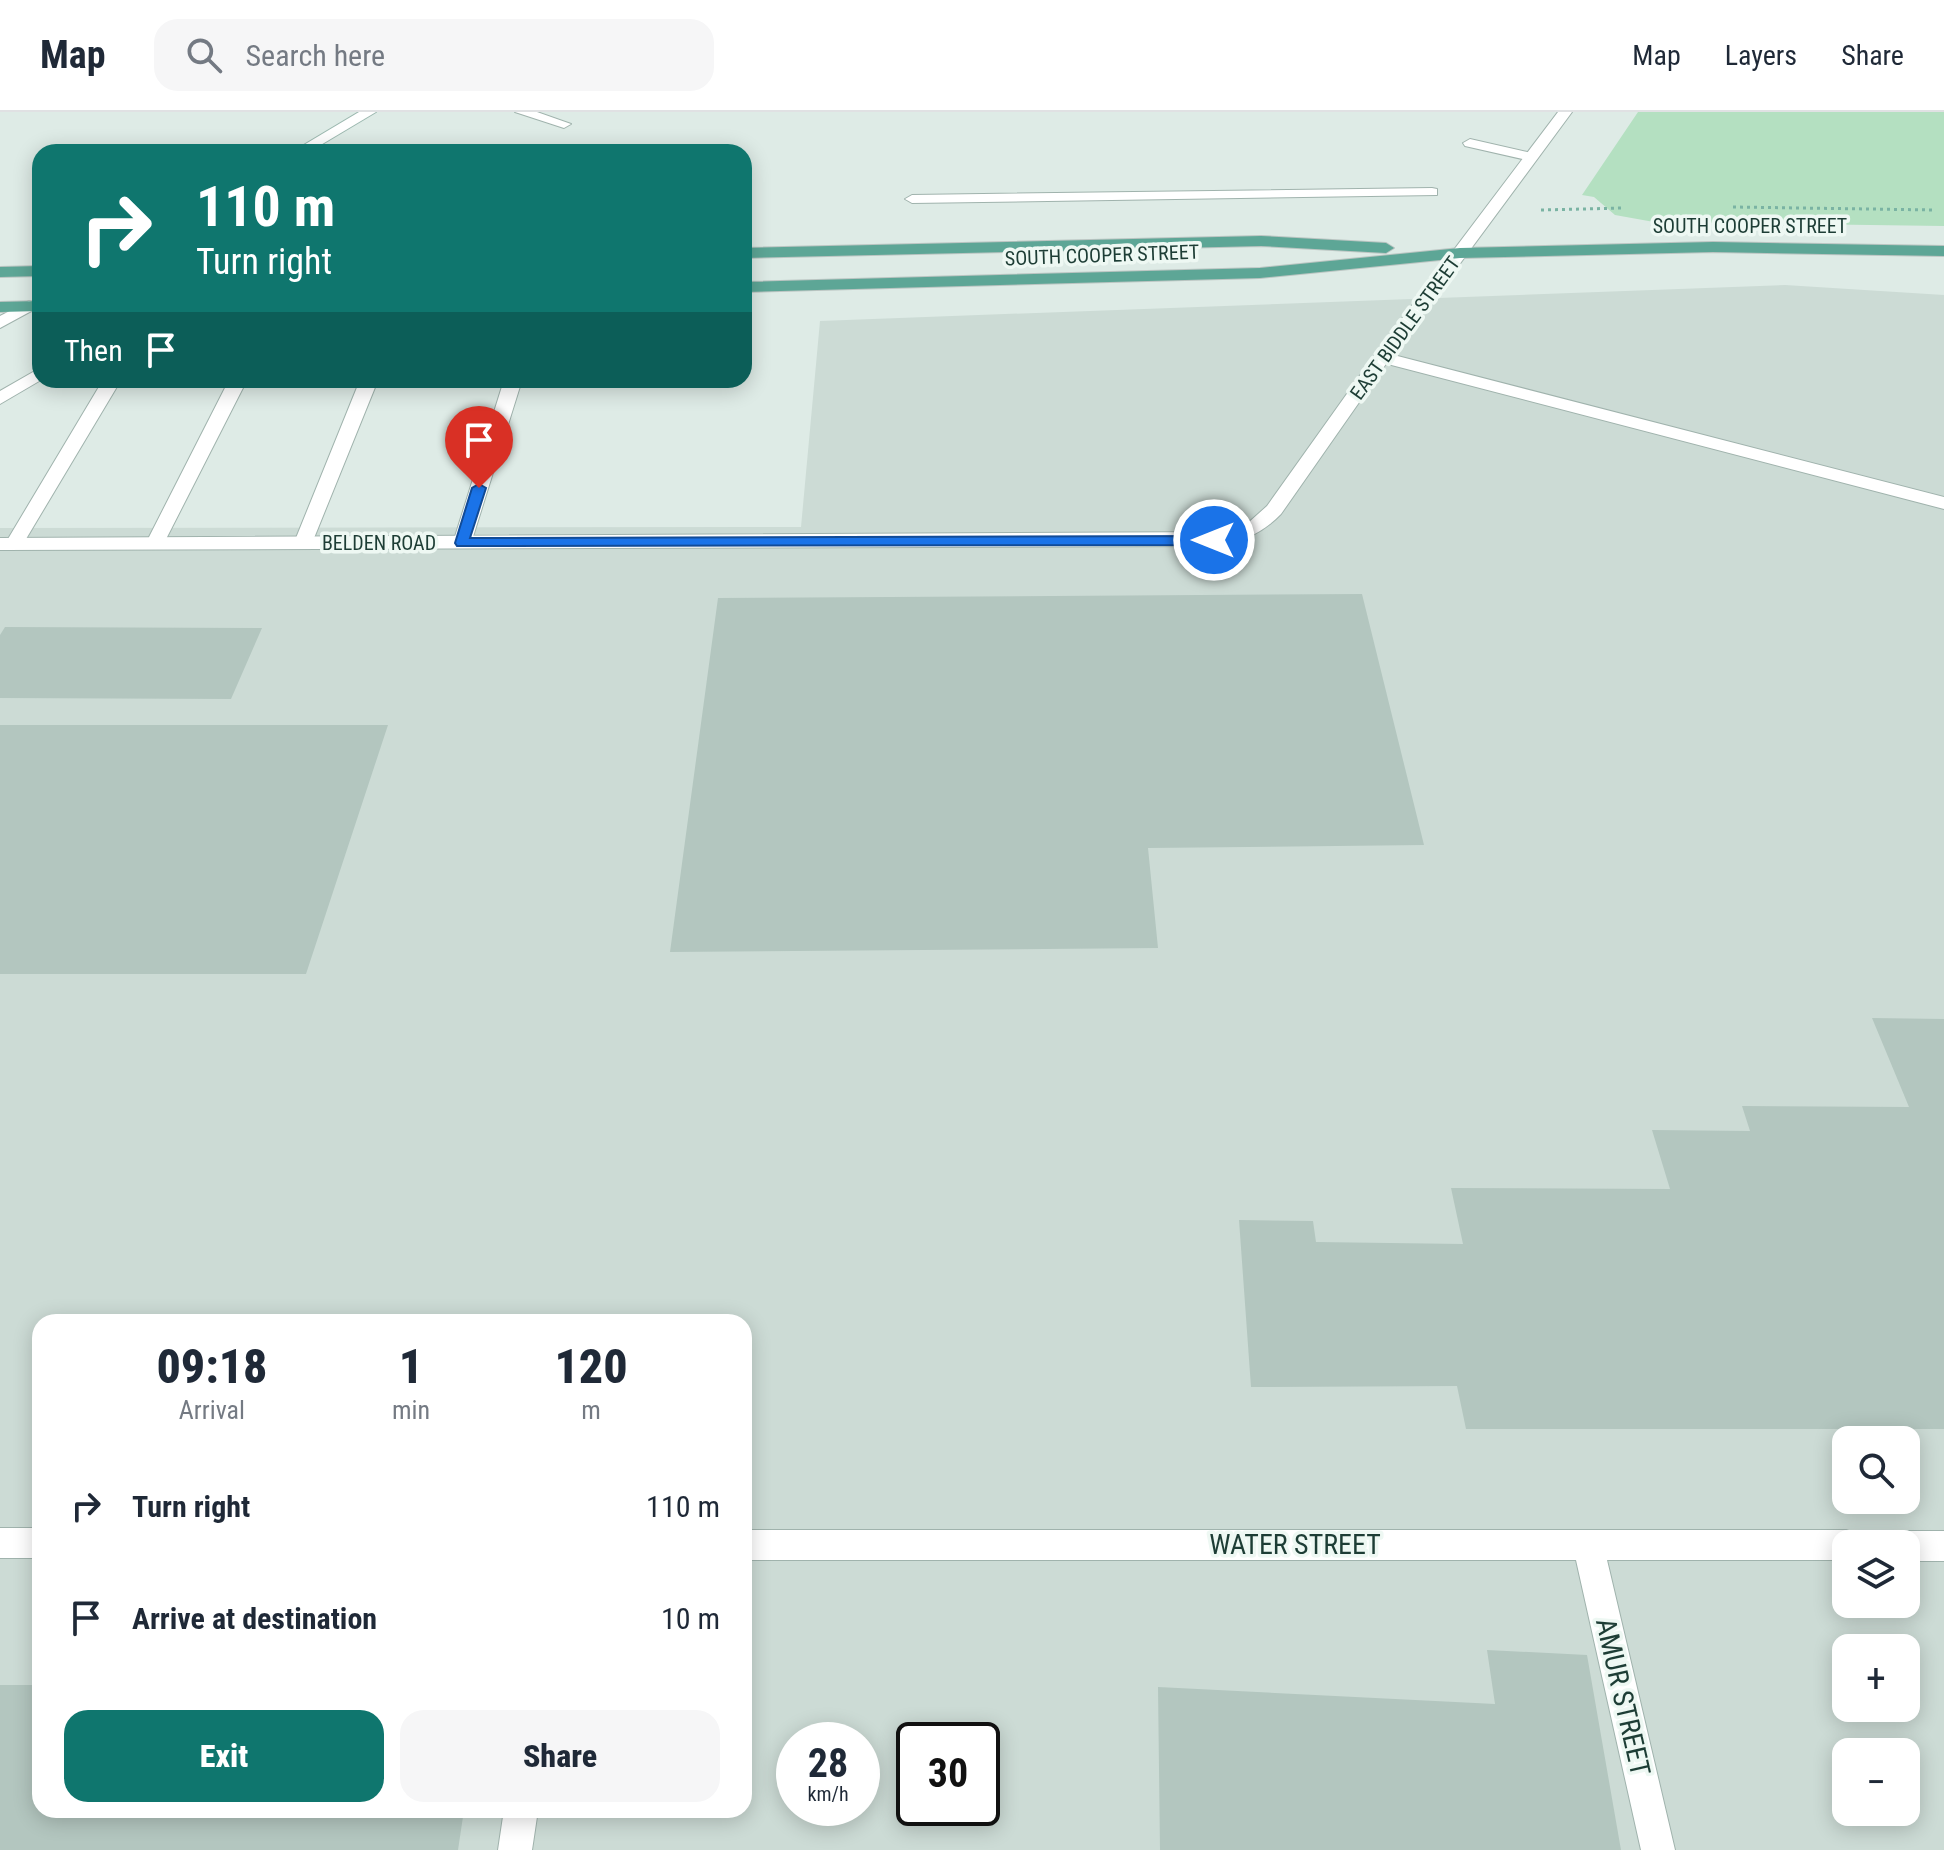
<!DOCTYPE html>
<meta charset="utf-8">
<style>
body{margin:0;font-family:"Roboto Condensed",sans-serif;background:#f6f6f7;color:#1f2937;height:100vh;display:flex;flex-direction:column;font-size:30px;white-space:nowrap}
*{box-sizing:border-box;margin:0}
p{font-size:26px;color:#747a83}
.icon{flex:none;width:44px;height:44px;fill:none;stroke:currentColor;stroke-width:2;stroke-linecap:round;stroke-linejoin:round}
.map{position:relative;flex:1;overflow:hidden}
.sheet{position:absolute;left:32px;top:1202px;width:720px;height:504px;display:flex;flex-direction:column;background:#fff;border-radius:24px;box-shadow:0 4px 20px #0003}
.sheet>*{flex:none}
.guide{position:absolute;left:32px;top:32px;width:720px;height:244px;border-radius:24px;box-shadow:0 4px 20px #0003;background:#0f766e;color:#fff;overflow:hidden}
.tools{position:absolute;left:1832px;top:1314px;display:grid;gap:16px}
.tools a{display:grid;place-items:center;width:88px;height:88px;border-radius:16px;background:#fff;box-shadow:0 4px 20px #0003;font-size:40px}
.speed{position:absolute;left:776px;top:1610px;display:flex;gap:16px;font-size:40px;font-weight:700;text-align:center}
.speed>*{display:grid;place-content:center;width:104px;height:104px;border-radius:50%;background:#fff;box-shadow:0 4px 20px #0003;line-height:1}
.speed small{font-size:20px;font-weight:400}
.speed .limit{border:4px solid #111;border-radius:12px;background:#fff;color:#111}
.pin{position:absolute;display:grid;place-items:center;width:68px;height:68px;color:#fff;margin:-82px -34px;border-radius:50% 50% 50% 0;rotate:-45deg;box-shadow:0 0 8px #0007}
.pin .icon{rotate:45deg}
.me{position:absolute;width:88px;margin:-44px;rotate:270deg;stroke-linejoin:round;filter:drop-shadow(0 0 6px #0008)}
.turn{display:flex;align-items:center;gap:28px;height:168px;padding:0 32px;font-size:36px}
.turn .icon{width:104px;height:104px;stroke-width:2.5}
.turn b{display:block;font-size:56px;line-height:68px}
.then{display:flex;align-items:center;height:76px;padding:0 32px;background:#0003;gap:16px;font-size:30px}
.eta{display:flex;justify-content:space-evenly;align-items:center;height:136px;text-align:center}
.eta b{font-size:48px;font-weight:800;line-height:56px}
.action{display:flex;gap:16px;margin-top:auto;padding:16px 32px}
.action a{flex:1;height:92px;border-radius:24px;background:#0f766e;color:#fff;font-size:32px;font-weight:800;line-height:92px;text-align:center}
.action a+a{background:#f6f6f7;color:#1f2937}
ul{padding:0;list-style:none}
li{display:flex;align-items:center;gap:24px;height:112px;padding:0 32px}
li div{flex:1}
li b{display:block;font-size:30px}
li em{font-style:normal}
header{display:flex;align-items:center;gap:48px;box-sizing:border-box;height:112px;padding:0 40px;background:#fff;border-bottom:2px solid #e0e1e3}
header strong{font-size:38px}
nav{display:flex;gap:44px;margin-inline-start:auto;font-size:28px}
.search{width:560px;height:72px;background:#f6f6f7;display:flex;align-items:center;gap:20px;box-sizing:border-box;padding:0 28px;border-radius:24px;color:#747a83;font-size:30px}
.map>svg:first-child{display:block}
.built{fill:#ccdbd5;fill-rule:evenodd}
.green{fill:#b4e0c1}
.building{fill:#b3c6bf}
.lines{fill:none;stroke-linecap:round;stroke-linejoin:round}
.lane-casing{stroke:#a0b3ad;stroke-width:2}
.street-casing{stroke:#a0b3ad;stroke-width:2}
.secondary-casing{stroke:#9bb8af;stroke-width:2}
.primary-casing{stroke:#bbc5c2;stroke-width:2}
.path{stroke:#7ab3a3;stroke-width:3;stroke-dasharray:3 4;stroke-linecap:butt}
.lane{fill:#fff;fill-rule:evenodd}
.street{fill:#fff;fill-rule:evenodd}
.secondary{fill:#fff;fill-rule:evenodd}
.primary{fill:#5da696;fill-rule:evenodd}
.route{fill:#1a73e8;stroke:#114b97;stroke-width:2}
.labels{text-anchor:middle;dominant-baseline:central;stroke-width:7;stroke-linejoin:round;paint-order:stroke}
.far-street-label{font-size:20px;fill:#1d3d35;stroke:#eef8f3}
.near-street-label{font-size:28px;fill:#1d3d35;stroke:#eef8f3}
</style>
<header>
<strong>Map</strong>
<div class="search"><svg class="icon" aria-label="search" viewBox="0 0 24 24"><circle cx="10" cy="10" r="6"/><path d="M15 15l6 6"/></svg>Search here</div>
<nav><a>Map</a><a>Layers</a><a>Share</a></nav>
</header>
<div class="map">
<svg width="1944" height="1738" viewBox="0 0 1944 1738">
<rect width="100%" height="100%" fill="#deebe6"/>
<!-- built -->
<path class="built" d="M1785,173L1944,183V1738H0V416L801,415L820,209ZM40,1210H744V1698H40ZM1846,1328H1906V1388H1846ZM1846,1432H1906V1492H1846ZM1846,1536H1906V1596H1846ZM794,1628H862V1696H794ZM914,1628H982V1696H914ZM1846,1640H1906V1700H1846Z"/>
<!-- green -->
<path class="green" d="M1638,0H1944V114L1654,110L1615,103L1594,85L1582,83Z"/>
<!-- building -->
<path class="building" d="M1362,482L1424,733L1148,736L1158,836L670,840L718,486Z
M5,515L262,516L231,587L0,586V523Z
M0,613H388L306,862H0Z
M1872,906L1944,907V1317H1466L1457,1274L1251,1275L1239,1108L1313,1109L1316,1130L1463,1132L1451,1076L1670,1077L1652,1018L1750,1019L1742,994L1909,995Z
M1487,1538L1587,1543L1621,1738H1160L1158,1575L1495,1592Z
M0,1573H40V1698H464L458,1738H0Z"/>
<g class="lines">
<!-- lane casing -->
<g class="lane-casing">
<path id="lane" d="M1470,27L1536,42L1538,45L1531,49L1465,34L1463,31Z
M1432,76L1437,77V83L912,91L905,87L912,83Z
M1382,240L1944,385V397L1376,249V241Z
M40,256L41,268L0,292V279Z
M103,268H121L23,432L14,438L7,436L5,432Z
M229,268H247L164,431L162,435H148L146,431Z
M360,268H378L312,431L310,435H296L294,431Z
M504,268H522L471,431L469,435H455L453,431Z"/>
</g>
<!-- street casing -->
<g class="street-casing">
<path id="street" d="M515,0H537L571,12L564,16Z
M1558,0H1572L1388,249L1281,402C1262,422 1241,430 1214,434L0,438V426L1229,420L1248,411L1267,394L1376,241Z
M29,189L35,191V197L0,216V204Z
M0,1416H40V1446H0Z
M744,1418H1846L1857,1422L1861,1432H1846V1448H1607L1675,1738H1641L1576,1448H744Z
M1906,1419H1944V1449H1906V1432H1892L1895,1423Z
M504,1698H538L532,1738H498Z"/>
</g>
<!-- secondary casing -->
<g class="secondary-casing">
<path id="secondary" d="M359,0H376L309,40H292Z"/>
</g>
<!-- primary casing -->
<g class="primary-casing">
<path id="primary" d="M1261,124L1386,131L1394,136L1386,141L1261,134L744,146V136Z
M1713,130L1944,134V144L1713,140L1460,146L1260,166L744,180V170L1260,156L1460,136Z
M40,154V164L0,165V155Z
M40,189V199L0,200V190Z"/>
</g>
<!-- path -->
<path class="path" d="M1733,95L1935,98
M1541,98L1623,96"/>
<!-- lane -->
<use href="#lane" class="lane"/>
<!-- street -->
<use href="#street" class="street"/>
<!-- secondary -->
<use href="#secondary" class="secondary"/>
<!-- primary -->
<use href="#primary" class="primary"/>
</g>
<!-- route -->
<path class="route" d="M479,372L486,376L470,426L1214,424L1221,428L1214,433L457,434L455,431L472,376Z"/>
<g class="labels">
<!-- far-street labels -->
<g class="far-street-label">
<text x="1750" y="114">SOUTH COOPER STREET</text>
<text transform="translate(1102 143) rotate(-2)">SOUTH COOPER STREET</text>
<text transform="translate(1405 216) rotate(-54)">EAST BIDDLE STREET</text>
<text x="379" y="431">BELDEN ROAD</text>
</g>
<!-- near-street labels -->
<g class="near-street-label">
<text x="1295" y="1432">WATER STREET</text>
<text transform="translate(1623 1585) rotate(77)">AMUR STREET</text>
</g>
</g>
</svg>
<div class="tools">
<a><svg class="icon" aria-label="search" viewBox="0 0 24 24"><circle cx="10" cy="10" r="6"/><path d="M15 15l6 6"/></svg></a>
<a><svg class="icon" aria-label="layers" viewBox="0 0 24 24"><path d="M12 4l9 5-9 5-9-5zM3 14l9 5 9-5"/></svg></a>
<a>+</a>
<a>−</a>
</div>
<div class="speed"><div>28<small>km/h</small></div><div class="limit">30</div></div>
<div class="pin" style="left:479px;top:376px;background:#d93025"><svg class="icon" aria-label="arrive" viewBox="0 0 24 24"><path d="M6 21V4h12l-3 4 3 4H6"/></svg></div>
<svg class="me" style="left:1214px;top:428px" viewBox="-20 -20 40 40"><circle r="17" fill="#1a73e8" stroke="#fff" stroke-width="3"/><path d="M0-11L8 9 0 5-8 9z" fill="#fff"/></svg>
<div class="guide">
<div class="turn"><svg class="icon" aria-label="right" viewBox="0 0 24 24"><path d="M7 20v-9h11M14 6l5 5-5 5"/></svg><div><b>110 m</b>Turn right</div></div>
<div class="then">Then<svg class="icon" aria-label="arrive" viewBox="0 0 24 24"><path d="M6 21V4h12l-3 4 3 4H6"/></svg></div>
</div>
<section class="sheet">
<div class="eta">
<div><b>09:18</b><p>Arrival</p></div>
<div><b>1</b><p>min</p></div>
<div><b>120</b><p>m</p></div>
</div>
<ul>
<li><svg class="icon" aria-label="right" viewBox="0 0 24 24"><path d="M7 20v-9h11M14 6l5 5-5 5"/></svg><div><b>Turn right</b></div><em>110 m</em></li>
<li><svg class="icon" aria-label="arrive" viewBox="0 0 24 24"><path d="M6 21V4h12l-3 4 3 4H6"/></svg><div><b>Arrive at destination</b></div><em>10 m</em></li>
</ul>
<div class="action"><a>Exit</a><a>Share</a></div>
</section>
</div>
